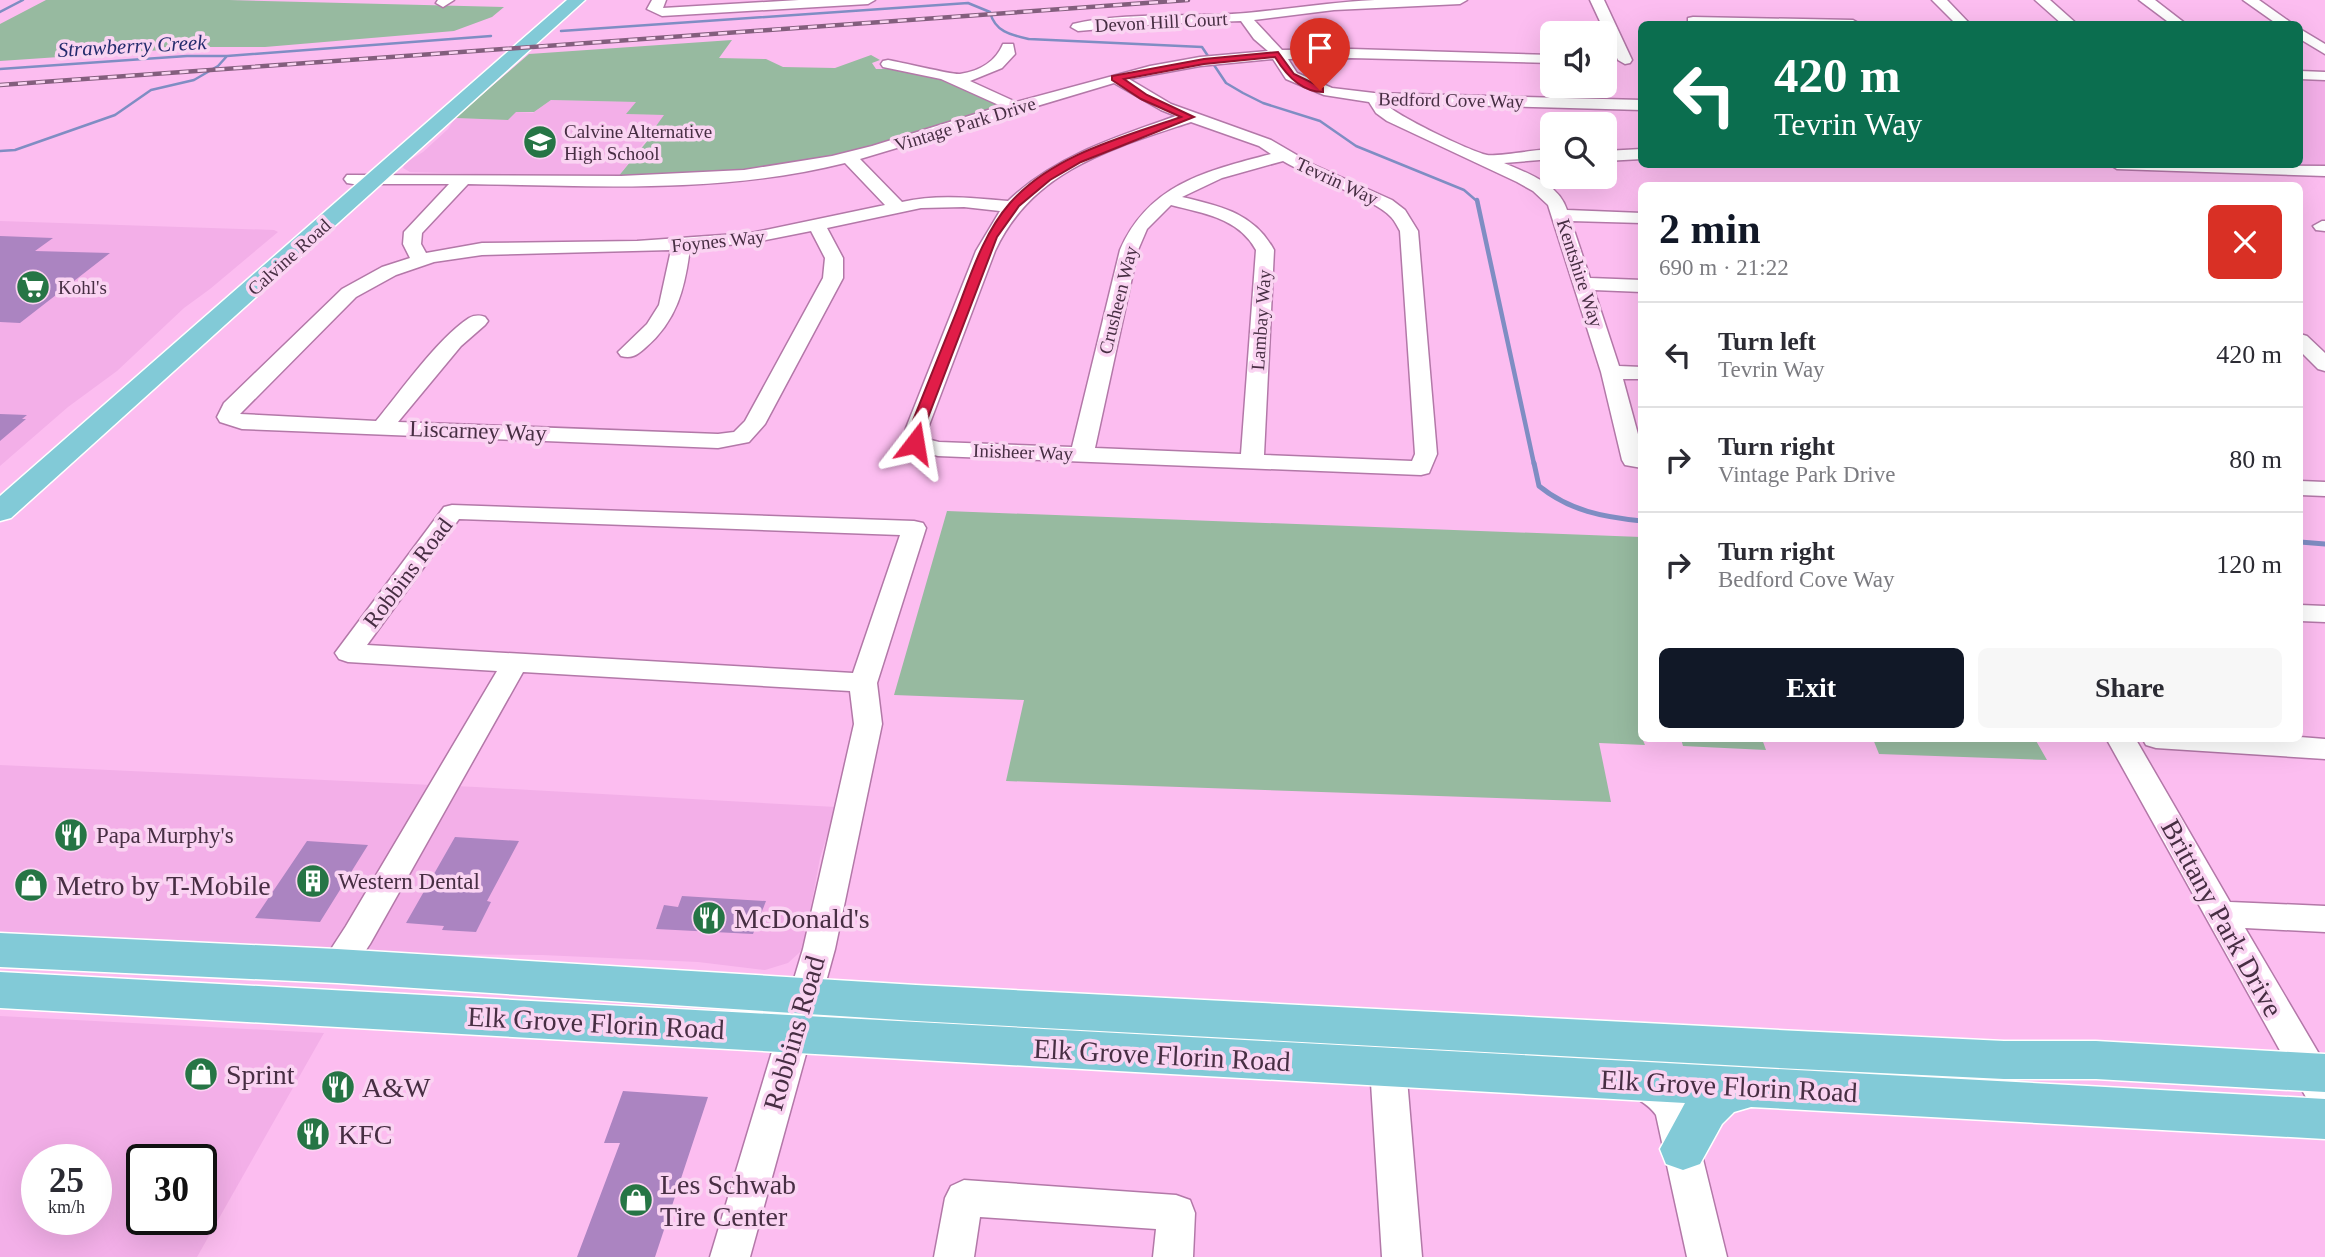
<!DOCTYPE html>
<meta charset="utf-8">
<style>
body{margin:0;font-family:"Times New Roman",serif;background:#f7f7f7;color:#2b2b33;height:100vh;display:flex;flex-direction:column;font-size:26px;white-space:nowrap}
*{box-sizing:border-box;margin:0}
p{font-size:23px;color:#7c7c81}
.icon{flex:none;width:38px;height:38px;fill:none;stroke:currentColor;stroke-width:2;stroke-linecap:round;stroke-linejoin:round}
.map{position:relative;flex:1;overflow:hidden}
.panel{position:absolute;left:1638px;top:182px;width:665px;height:560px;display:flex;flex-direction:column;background:#fff;border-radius:10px;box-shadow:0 7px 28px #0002}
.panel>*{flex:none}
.hud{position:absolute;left:1638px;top:21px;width:665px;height:147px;border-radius:10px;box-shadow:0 7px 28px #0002;background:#0b6e4f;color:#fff;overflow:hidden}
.buttons{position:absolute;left:1540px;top:21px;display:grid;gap:14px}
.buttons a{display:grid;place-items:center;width:77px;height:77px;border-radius:10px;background:#fff;box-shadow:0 7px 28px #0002;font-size:35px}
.speed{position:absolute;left:21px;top:1144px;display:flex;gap:14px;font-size:35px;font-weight:700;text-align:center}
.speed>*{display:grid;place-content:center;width:91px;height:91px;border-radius:50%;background:#fff;box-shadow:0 7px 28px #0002;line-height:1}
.speed small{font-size:18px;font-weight:400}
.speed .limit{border:4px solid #111;border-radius:10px;background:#fff;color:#111}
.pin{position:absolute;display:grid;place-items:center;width:60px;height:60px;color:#fff;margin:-72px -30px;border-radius:50% 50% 50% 0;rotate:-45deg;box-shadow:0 0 7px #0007}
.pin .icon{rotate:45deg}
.me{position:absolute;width:77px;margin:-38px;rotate:14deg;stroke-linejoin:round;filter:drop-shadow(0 0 5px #0008)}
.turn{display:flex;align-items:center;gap:24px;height:147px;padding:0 21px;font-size:32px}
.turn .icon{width:91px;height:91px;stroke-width:2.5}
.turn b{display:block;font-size:49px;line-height:60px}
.round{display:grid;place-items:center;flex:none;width:74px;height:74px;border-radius:10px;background:#f7f7f7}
.head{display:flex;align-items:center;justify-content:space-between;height:119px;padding:0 21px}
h1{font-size:42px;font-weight:700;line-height:52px;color:#111827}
.primary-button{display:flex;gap:14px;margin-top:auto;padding:14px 21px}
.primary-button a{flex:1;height:80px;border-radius:10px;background:#111827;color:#fff;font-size:28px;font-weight:700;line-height:80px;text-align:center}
.primary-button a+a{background:#f7f7f7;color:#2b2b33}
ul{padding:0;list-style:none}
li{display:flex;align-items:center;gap:21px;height:105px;padding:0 21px;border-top:2px solid #e1e1e2}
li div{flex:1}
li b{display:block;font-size:26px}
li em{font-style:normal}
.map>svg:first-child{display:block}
.built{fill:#f3afe8;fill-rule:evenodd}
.green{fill:#97baa0}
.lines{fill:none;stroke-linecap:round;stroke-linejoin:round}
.stream-far2{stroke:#7f8dc3;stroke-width:2.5}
.stream-far1{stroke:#7f8dc3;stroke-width:4.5}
.stream{stroke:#7f8dc3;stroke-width:5}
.building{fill:#ab84c1}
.minor-casing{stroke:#b378a8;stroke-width:3}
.major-casing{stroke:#fff;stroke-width:3}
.minor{fill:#fff;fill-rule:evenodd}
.major{fill:#82cad7;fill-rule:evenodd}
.rail-casing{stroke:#835e7d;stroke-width:4.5}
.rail{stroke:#fad4f2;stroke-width:2.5;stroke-dasharray:9;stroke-linecap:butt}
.route{fill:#e11d48;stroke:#92132f;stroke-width:2}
.labels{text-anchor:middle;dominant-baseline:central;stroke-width:7;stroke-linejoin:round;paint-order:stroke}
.far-street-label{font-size:19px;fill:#472e43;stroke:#fad4f2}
.far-poi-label{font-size:19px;fill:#472e43;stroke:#fad4f2;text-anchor:start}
.far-water-label{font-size:21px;font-style:italic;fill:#242c6d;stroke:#fad4f2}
.street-label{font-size:23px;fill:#472e43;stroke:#fad4f2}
.poi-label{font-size:23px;fill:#472e43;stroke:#fad4f2;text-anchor:start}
.near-poi-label{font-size:28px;fill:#472e43;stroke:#fad4f2;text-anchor:start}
.near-street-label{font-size:28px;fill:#472e43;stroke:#fad4f2}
</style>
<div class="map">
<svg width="2325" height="1257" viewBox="0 0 2325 1257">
<rect width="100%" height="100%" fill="#fcbdf0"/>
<!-- built -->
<path class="built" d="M2300,80H2325V167L2223,165L2300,164Z
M551,100L637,102L627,114L665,115L617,178L410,172L403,168L405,163L423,152L448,129L455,118L507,120L515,112L533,113Z
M0,221L274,230L278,232L210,289L184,308L117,371L68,407L0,466Z
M0,765L476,787L836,807L820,858L805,939L800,952L788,963L765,970L698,962L542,955L410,954L0,932Z
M0,1016L324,1033L197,1257H0ZM96,1160V1220H37V1160ZM201,1160V1220H142V1160Z"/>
<!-- green -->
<path class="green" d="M46,0H229L504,7L492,17L454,31L265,47H207L0,61V24Z
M732,40L719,58L766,59L783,67L835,68L871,55L880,60L872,63L876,69H897L940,78L996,104L998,108C917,135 835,160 750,170C706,175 661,175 617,178L653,134L651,133L664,115L626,114L636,102L551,100L534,112H516L508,120L455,118L529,54Z
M947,511L1641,537L1642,738L1645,745L1599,743L1611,802L1006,781L1024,700L894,695Z
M1681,739H1762L1766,750L1683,746Z
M1873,739H2035L2047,760L1879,754Z"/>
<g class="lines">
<!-- stream-far2 -->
<path class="stream-far2" d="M0,12L23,0
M561,31L968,3L990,12C995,32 1011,35 1029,39L1202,47L1226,83L1243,93L1263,103L1320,121L1356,146L1464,190L1478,202
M227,56L491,36
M0,69L187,56H227L218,66L194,80L151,90L115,115L15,150L0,151"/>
<!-- stream-far1 -->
<path class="stream-far1" d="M1477,200L1534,464"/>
<!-- stream -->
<path class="stream" d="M1534,463L1539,486C1570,511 1603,517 1642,521
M2300,542L2325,544"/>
</g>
<!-- building -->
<path class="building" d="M0,236L53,238L35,251L110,253L20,323L0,322Z
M0,414L27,415L22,419H26L0,441Z
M455,837L519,841L487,901L491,902L476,932L442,930L444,926L406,923Z
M307,841L368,845L320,922L255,918Z
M682,896L766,901L753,934L656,929L664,905L678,907Z
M623,1091L708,1097L655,1257H577L620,1143H604Z"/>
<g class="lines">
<!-- minor casing -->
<g class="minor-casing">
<path id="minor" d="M438,0H454L443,7L436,3Z
M652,0H666L663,8L799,0H875L868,4L662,16L647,9Z
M1375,0H1467L1460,4L1334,10L1254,20L1282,50L1351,49L1552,55V63L1351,58L1288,59L1297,73L1332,88L1374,93L1642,100V110L1385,103C1394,115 1470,151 1487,155C1495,157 1539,149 1552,149V159L1504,163C1527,173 1559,184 1567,210L1642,213V223L1571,221L1590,278L1642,280V292L1594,290L1619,366L1642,367V379H1623L1642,449V468L1625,465L1622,460L1601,372L1548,205L1533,191L1517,182L1387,121L1376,113L1369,102L1324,95L1286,79L1273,59L1200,66L1129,79L1171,104L1271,140L1314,165L1392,200L1405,210L1418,231L1437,454L1429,473L1421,475L938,456L908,448L905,443L906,428L976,251L1000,211L964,207L921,208L827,228L843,258V278L765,424L749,442L718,448L242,429L220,422L217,417L224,403L342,289L382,267L410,258L403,244L404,232L449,184H353L347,183L344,179L347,175L621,176L744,170L832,156L872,146L1001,106L941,79L883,67L881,64L883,61L888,60C900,62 953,75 960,74C980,71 996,61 1003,44H1013L1015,54L1002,68L970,81L1016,102L1150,66L1200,57L1268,51L1254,39L1241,21L1159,24L1078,31L1071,27L1073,24C1127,11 1191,18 1246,13C1289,9 1332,2 1375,0ZM1114,83L1161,110L1176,116C1116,137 1055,156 1008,201C972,198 937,194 902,202L860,159ZM1191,122L1259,146L1271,154C1206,171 1149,184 1120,250L1072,447L939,442L927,439L928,428L995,251C1032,170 1113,148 1191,122ZM1283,161C1309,177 1375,199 1391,217C1395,221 1397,226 1400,231L1415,454L1412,461L1264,455L1274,250C1254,213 1220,206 1182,197L1222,178ZM845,163L885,205L751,233L637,241L482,243L426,253L421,244L422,233L468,184C594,186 722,194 845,163ZM1171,205C1202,213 1239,218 1256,250L1241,454L1095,448L1138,250L1147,229ZM811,231L825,258L823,278L745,421L734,432L718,434L398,422L461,346L485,325L488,321L485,317C479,315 475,315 469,318C437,339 401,391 376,421L240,414L356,297L396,275L434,262L482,255L671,250L659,305L647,324L618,352L621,356C632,359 637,355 645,348C677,321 685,288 690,248L751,243Z
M1590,0H1604L1632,60L1630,63L1625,64L1618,60Z
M1932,0H1947L1970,24H1956Z
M2035,0H2050L2077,24H2062Z
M2139,0H2155L2186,24H2171Z
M2243,0H2259L2293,24H2277Z
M1693,17L1853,20L1860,24H1688V18Z
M2300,29L2325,44V54L2300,39Z
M2300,71L2325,72V80L2300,79Z
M1642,149V159L1605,161V151Z
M2109,164L2325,166V176L2117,169Z
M2322,221H2325V231L2316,230L2313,226Z
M2300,334L2307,336L2325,353V371L2318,369L2300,351Z
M2300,481L2325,482V496L2300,495Z
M452,505L914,521L923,523L926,528L877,683L882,724L835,949L750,1257H710L803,949L854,724L850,691L523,672L370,944C357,963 352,984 325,976L320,966L346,926L497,671L348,662L339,659L335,653L444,507ZM459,519L900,535L853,673L367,645Z
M2300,605L2325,606V622L2300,621Z
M2300,737L2325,739V759L2156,748L2146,745L2142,738Z
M2106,738H2135L2230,902L2325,906V932L2245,928L2325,1064V1113L2312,1108Z
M1388,1052L1400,1056L1406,1067L1422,1257H1382L1370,1067L1376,1056Z
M1639,1067L1674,1082L1691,1110L1727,1257H1687L1656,1115C1646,1100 1629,1098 1621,1082L1626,1071Z
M964,1180L1176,1195L1190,1200L1195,1213L1193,1257H1153L1156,1229L980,1217L974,1257H934L945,1198L951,1186Z"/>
</g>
<!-- major casing -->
<g class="major-casing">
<path id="major" d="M567,0H585L11,518L0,521V496Z
M0,933L337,949L916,985L1798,1031L2004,1041H2096L2325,1054V1092L2096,1079H2004L1798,1069L916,1021L337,983L0,967Z
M0,972L2325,1099V1139L1751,1107L1734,1112L1722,1124L1700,1164L1683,1170L1666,1164L1660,1149L1685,1103L0,1008Z"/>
</g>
<!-- minor -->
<use href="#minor" class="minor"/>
<!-- major -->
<use href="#major" class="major"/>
<!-- rail casing -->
<g class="rail-casing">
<path id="rail" d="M0,85L1188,0"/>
</g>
<!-- rail -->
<use href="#rail" class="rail"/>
</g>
<!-- route -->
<path class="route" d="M1278,52L1294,74L1323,88V92C1301,92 1286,75 1275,57L1204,64L1124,79L1147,95L1194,117L1081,162L1050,180L1019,206L997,237L924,428L920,446H911L910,428C926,388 942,348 958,308C972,271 984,233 1010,203C1052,155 1123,137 1181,117L1141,99L1112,80V76L1204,59Z"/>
<!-- icons -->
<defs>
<g id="school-disc" transform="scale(1.75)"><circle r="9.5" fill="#267545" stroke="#fad4f2"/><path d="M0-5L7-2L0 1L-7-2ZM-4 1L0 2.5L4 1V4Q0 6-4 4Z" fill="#fff"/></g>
<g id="supermarket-disc" transform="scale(1.75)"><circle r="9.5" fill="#267545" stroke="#fad4f2"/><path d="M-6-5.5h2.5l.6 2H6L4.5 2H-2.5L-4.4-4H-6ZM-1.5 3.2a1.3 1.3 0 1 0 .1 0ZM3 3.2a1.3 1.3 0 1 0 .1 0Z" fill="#fff"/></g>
<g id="restaurant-disc" transform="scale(1.75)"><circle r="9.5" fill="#267545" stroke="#fad4f2"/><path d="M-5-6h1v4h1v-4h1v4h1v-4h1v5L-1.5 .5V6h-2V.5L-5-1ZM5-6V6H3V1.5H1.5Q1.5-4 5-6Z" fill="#fff"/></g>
<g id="building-disc" transform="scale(1.75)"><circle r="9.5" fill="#267545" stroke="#fad4f2"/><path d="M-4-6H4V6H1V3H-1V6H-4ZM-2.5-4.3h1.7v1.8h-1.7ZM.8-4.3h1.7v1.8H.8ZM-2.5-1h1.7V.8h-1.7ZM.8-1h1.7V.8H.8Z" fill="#fff"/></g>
<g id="shop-disc" transform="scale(1.75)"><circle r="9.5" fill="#267545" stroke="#fad4f2"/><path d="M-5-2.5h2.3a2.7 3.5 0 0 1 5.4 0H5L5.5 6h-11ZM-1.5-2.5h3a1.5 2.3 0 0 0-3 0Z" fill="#fff"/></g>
</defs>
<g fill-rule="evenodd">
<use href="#school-disc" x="540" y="142"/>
<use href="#supermarket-disc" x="33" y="287"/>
<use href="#restaurant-disc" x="71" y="835"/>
<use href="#building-disc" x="313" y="881"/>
<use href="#shop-disc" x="31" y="885"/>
<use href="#restaurant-disc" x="709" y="918"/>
<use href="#shop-disc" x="201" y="1074"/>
<use href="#restaurant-disc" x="338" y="1087"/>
<use href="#restaurant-disc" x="313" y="1134"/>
<use href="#shop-disc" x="636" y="1200"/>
</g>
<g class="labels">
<!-- far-street labels -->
<g class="far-street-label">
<text transform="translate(1161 22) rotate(-3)">Devon Hill Court</text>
<text transform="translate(1451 100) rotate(1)">Bedford Cove Way</text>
<text transform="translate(965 124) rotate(-17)">Vintage Park Drive</text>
<text transform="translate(1337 181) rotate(25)">Tevrin Way</text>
<text transform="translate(718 241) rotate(-6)">Foynes Way</text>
<text transform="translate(289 257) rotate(-42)">Calvine Road</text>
<text transform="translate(1580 273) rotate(72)">Kentshire Way</text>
<text transform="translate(1118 300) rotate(-76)">Crusheen Way</text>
<text transform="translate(1261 320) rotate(-86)">Lambay Way</text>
<text transform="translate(1023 452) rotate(2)">Inisheer Way</text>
</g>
<!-- far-poi labels -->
<g class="far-poi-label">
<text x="564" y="131">Calvine Alternative<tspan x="564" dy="22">High School</tspan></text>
<text x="58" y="287">Kohl's</text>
</g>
<!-- far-water labels -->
<g class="far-water-label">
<text transform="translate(132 46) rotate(-3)">Strawberry Creek</text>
</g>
<!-- street labels -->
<g class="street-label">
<text transform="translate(478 431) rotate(2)">Liscarney Way</text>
<text transform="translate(408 573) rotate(-53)">Robbins Road</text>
</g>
<!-- poi labels -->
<g class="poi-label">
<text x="96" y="835">Papa Murphy's</text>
<text x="338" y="881">Western Dental</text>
</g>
<!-- near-poi labels -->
<g class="near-poi-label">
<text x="56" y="885">Metro by T-Mobile</text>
<text x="734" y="918">McDonald's</text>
<text x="226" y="1074">Sprint</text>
<text x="362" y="1087">A&amp;W</text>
<text x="338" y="1134">KFC</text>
<text x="660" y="1184">Les Schwab<tspan x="660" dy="32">Tire Center</tspan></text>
</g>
<!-- near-street labels -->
<g class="near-street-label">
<text transform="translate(2222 918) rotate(61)">Brittany Park Drive</text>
<text transform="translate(596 1023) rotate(3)">Elk Grove Florin Road</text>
<text transform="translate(794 1033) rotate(-74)">Robbins Road</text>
<text transform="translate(1162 1055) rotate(3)">Elk Grove Florin Road</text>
<text transform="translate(1729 1086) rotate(3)">Elk Grove Florin Road</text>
</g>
</g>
</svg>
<div class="buttons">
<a><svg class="icon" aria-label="sound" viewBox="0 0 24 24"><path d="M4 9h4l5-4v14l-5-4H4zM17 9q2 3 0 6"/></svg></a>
<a><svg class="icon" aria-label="search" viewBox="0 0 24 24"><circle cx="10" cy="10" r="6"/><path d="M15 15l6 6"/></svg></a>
</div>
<div class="speed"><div>25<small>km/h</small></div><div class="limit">30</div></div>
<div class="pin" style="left:1320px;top:90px;background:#d93025"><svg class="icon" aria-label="arrive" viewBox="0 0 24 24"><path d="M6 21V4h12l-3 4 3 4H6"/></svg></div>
<svg class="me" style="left:915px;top:443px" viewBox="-20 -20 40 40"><path d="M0-17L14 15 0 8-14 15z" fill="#e11d48" stroke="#fff" stroke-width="4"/></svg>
<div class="hud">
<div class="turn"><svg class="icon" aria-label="left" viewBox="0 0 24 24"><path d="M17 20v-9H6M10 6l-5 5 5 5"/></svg><div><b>420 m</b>Tevrin Way</div></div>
</div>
<section class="panel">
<div class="head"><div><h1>2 min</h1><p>690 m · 21:22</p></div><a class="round" style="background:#d93025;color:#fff"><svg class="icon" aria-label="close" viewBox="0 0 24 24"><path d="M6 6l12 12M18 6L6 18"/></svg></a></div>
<ul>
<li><svg class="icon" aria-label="left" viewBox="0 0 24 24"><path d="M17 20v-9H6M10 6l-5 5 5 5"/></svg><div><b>Turn left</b><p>Tevrin Way</p></div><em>420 m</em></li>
<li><svg class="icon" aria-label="right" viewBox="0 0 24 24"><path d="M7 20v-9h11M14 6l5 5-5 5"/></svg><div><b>Turn right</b><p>Vintage Park Drive</p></div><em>80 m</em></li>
<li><svg class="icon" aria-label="right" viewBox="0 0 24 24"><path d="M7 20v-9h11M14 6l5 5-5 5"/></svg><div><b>Turn right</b><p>Bedford Cove Way</p></div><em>120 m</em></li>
</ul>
<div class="primary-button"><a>Exit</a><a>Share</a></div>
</section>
</div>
